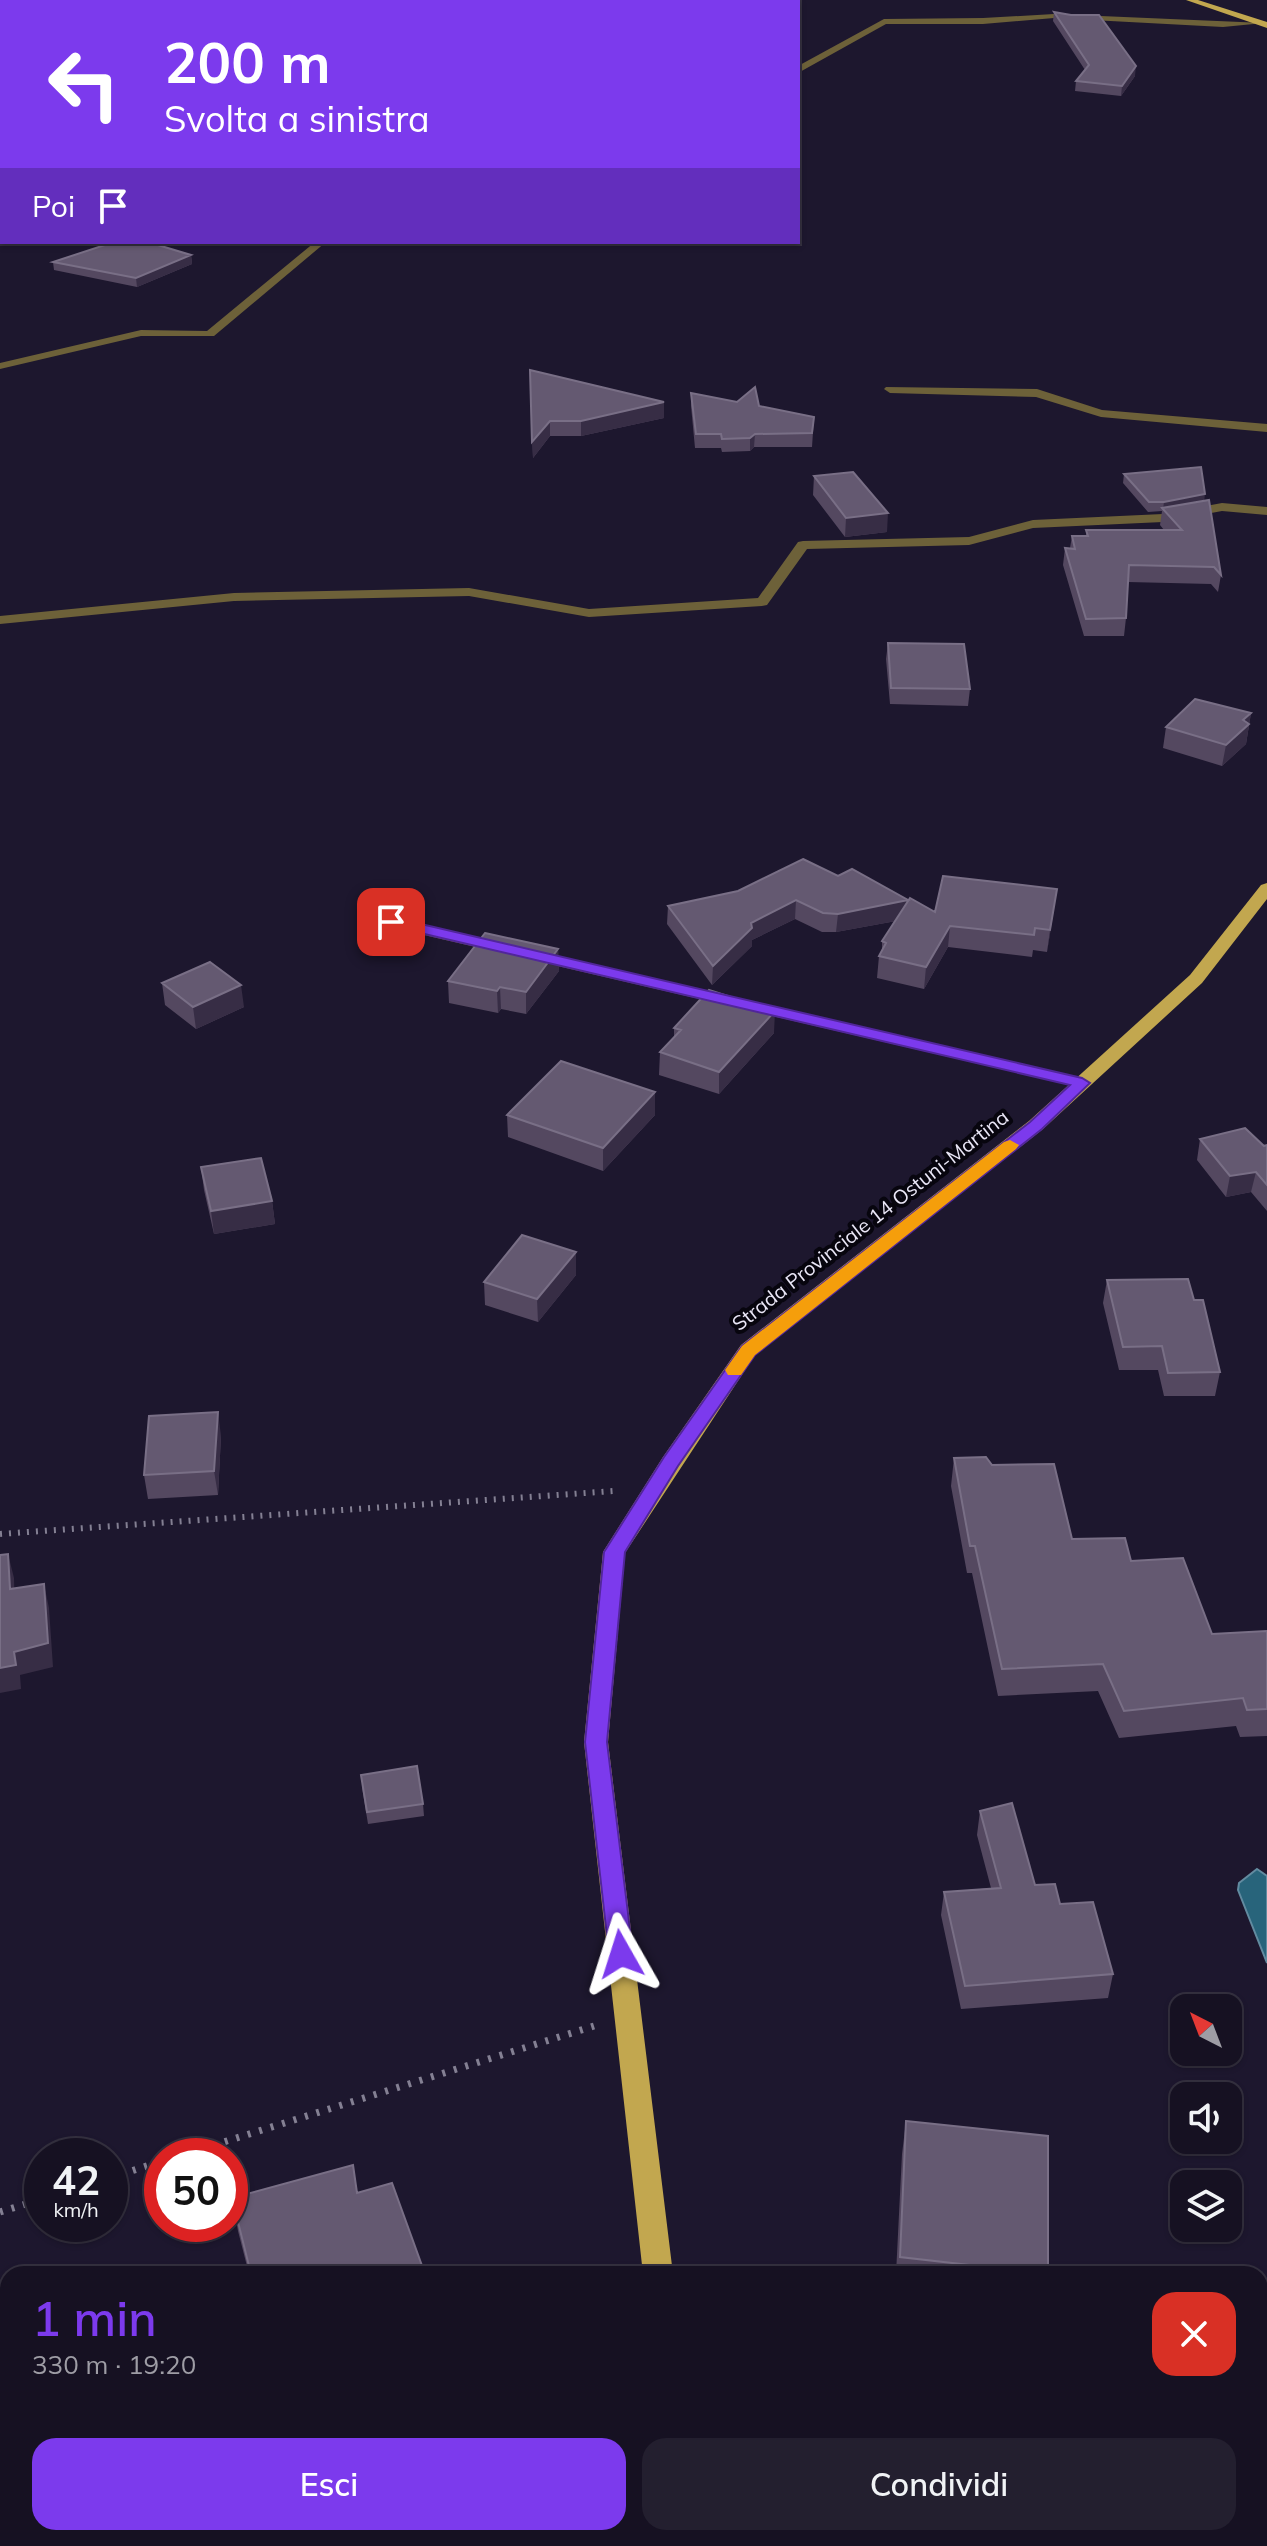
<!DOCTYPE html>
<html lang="it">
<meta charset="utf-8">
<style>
body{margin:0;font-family:Mulish,sans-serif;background:#231f2f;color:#f1f3f6;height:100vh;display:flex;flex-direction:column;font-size:30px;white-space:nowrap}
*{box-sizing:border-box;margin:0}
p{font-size:26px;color:#9e9da5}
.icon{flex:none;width:44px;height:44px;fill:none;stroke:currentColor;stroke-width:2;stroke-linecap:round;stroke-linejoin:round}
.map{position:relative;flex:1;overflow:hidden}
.side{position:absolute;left:0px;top:2266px;width:1268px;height:280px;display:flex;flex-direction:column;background:#161122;border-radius:24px 24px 0 0;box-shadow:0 2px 6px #0004,0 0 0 2px #353140}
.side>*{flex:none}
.guide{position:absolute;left:0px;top:0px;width:800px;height:244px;box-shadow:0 2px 6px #0004,0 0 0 2px #353140;background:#7c3aed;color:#fff;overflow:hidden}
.needle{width:52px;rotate:318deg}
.tools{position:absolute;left:1170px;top:1994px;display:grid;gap:16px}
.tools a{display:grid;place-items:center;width:72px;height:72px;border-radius:16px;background:#161122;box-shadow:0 2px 6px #0004,0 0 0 2px #353140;font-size:40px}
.speed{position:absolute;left:24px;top:2138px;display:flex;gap:16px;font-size:40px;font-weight:700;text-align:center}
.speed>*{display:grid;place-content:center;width:104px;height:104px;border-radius:50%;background:#161122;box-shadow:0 2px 6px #0004,0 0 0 2px #353140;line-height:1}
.speed small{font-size:20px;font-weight:400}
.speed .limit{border:12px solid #d22;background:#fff;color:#111}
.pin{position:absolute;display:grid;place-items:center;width:68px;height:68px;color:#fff;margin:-34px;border-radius:16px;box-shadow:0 4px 12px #0006}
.me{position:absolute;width:88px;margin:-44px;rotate:354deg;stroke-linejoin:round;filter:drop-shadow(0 0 6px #0008)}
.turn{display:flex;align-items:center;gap:28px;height:168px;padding:0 32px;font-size:36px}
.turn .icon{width:104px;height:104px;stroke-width:2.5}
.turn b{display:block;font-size:56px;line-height:68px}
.then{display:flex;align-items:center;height:76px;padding:0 32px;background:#0003;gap:16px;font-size:30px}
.round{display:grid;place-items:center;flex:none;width:84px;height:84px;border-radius:24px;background:#231f2f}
.head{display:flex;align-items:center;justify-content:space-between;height:136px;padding:0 32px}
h1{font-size:48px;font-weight:600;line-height:60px;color:#7c3aed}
.cta{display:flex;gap:16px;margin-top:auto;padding:16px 32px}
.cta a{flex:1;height:92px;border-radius:24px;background:#7c3aed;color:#fff;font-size:32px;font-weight:600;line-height:92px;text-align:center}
.cta a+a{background:#231f2f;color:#f1f3f6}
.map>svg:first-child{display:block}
.water{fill:#28647b;stroke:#628ba0;stroke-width:2}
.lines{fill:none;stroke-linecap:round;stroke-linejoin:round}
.path-far1{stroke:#848093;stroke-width:6;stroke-dasharray:2 7;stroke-linecap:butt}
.path{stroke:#848093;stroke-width:7;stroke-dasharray:3 9;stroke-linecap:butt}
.minor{fill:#6d6139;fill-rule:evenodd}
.major{fill:#c2a74f;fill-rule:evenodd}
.wall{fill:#544860}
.shaded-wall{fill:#372d45}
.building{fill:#645971;stroke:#796f86;stroke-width:2}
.route{fill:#7c3aed;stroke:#51269a;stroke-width:2}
.slow{fill:#f59e0b}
.labels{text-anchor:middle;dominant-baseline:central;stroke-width:8;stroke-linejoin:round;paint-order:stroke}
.street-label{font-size:20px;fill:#eae7f7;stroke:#07050e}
</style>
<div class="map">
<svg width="1267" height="2546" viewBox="0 0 1267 2546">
<rect width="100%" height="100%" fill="#1d172e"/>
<!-- water -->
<path class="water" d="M1257,1869L1267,1876V1963L1238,1890L1239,1883Z"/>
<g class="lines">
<!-- path-far1 -->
<path class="path-far1" d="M0,1534L614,1491"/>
<!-- path -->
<path class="path" d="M179,2156L594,2026
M110,2178L162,2161
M0,2212L42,2199"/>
<!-- minor -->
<path class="minor" d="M1054,14L1264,23L1223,27L1054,18L983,24H886L798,73V66L884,19L983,18Z
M315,242H326L214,336H141L0,369V363L141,330L207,331Z
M886,387L1037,389L1102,410L1267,424V432L1101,417L1036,397L890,393L884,389Z
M1222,503L1267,507V515L1222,511L1163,522L1033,528L969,545L807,549L767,605L762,606L589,617L469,596L234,601L0,624V616L234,593L469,588L589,609L758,598L798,542L803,541L969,537L1033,520L1163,514Z
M391,917L1082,1078L1091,1083L1082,1088L385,926L383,922L385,918Z"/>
<!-- major -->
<path class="major" d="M1186,0H1198L1267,22V28Z
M1267,883V899L1202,983L1043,1129L755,1355L625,1553L608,1742L673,2274H643L584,1742L603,1552L663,1457L741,1345L1029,1121L1190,975L1261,885Z
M672,2538H704L705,2546H673Z"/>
</g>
<!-- wall -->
<path class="wall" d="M1054,12L1135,76L1121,96L1075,91L1076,81L1085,70L1053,21Z
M191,255L192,264L137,287L54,270L53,262Z
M530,370L664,418L581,436H550L533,458Z
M691,393L814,417L812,447H754L750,451L722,452L721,448H695L691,406Z
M1124,474L1204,501L1221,575L1218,592L1211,584L1128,582L1126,618L1124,636H1084L1063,565L1065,548H1070L1072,536H1086V530H1164L1160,525L1162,511L1148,512L1123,483Z
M814,476L887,532L845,537L813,495Z
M888,643L970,689L968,706L890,704L886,659Z
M1251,713L1246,744L1222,766L1163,748L1166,727Z
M838,876L908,900L935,912L1057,889L1047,952L1033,950L1032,957L948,947L924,989L877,978L879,956L882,951V941L896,921L836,932H822L795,919L752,940V946L712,985L667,924L668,906Z
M558,949L559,971L526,1014L501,1009L498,1013L449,1003L448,981Z
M162,983L244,1007L196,1029L165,1005Z
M674,1028L774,1033L719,1094L659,1075L660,1052L674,1038Z
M507,1115H655L603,1171L508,1137Z
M1200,1139L1267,1145V1211L1251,1192L1226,1197L1197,1160Z
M201,1167L272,1201L275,1224L214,1234L204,1190Z
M576,1252V1275L538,1322L485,1305L484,1282Z
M1107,1280L1194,1300L1220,1372L1215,1396H1164L1158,1370H1119L1103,1303Z
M221,1436L218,1495L148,1499L144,1475Z
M954,1458L992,1465L1072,1539L1131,1561L1212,1634L1267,1631V1736L1240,1737L1236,1726L1119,1738L1098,1691L998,1696L972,1573H967L951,1486Z
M362,1787L423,1804L424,1816L368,1824Z
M980,1811L1035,1885L1060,1904L1113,1974L1108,1998L961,2009L941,1915L944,1892L991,1888L977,1835Z
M906,2121L1048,2274H896L902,2154Z
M357,2193L425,2274H249L238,2231L232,2198Z
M1097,2538H1232L1230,2546H1098Z"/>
<!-- shaded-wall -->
<path class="shaded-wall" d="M1136,66L1135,76L1121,96L1122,86Z
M191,255L192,264L137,287L136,278Z
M664,402V418L581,436V421Z
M550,421V436L533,458L532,442Z
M755,434L754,447L750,451V438Z
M1205,494L1204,503L1163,509L1164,502Z
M888,513L887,532L845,537L846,518Z
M1251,713L1246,744L1222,766L1226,745L1243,720Z
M1057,889L1054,910L1047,952L1050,930Z
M796,900L795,919L752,940V946L712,985L713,966L751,923Z
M908,900L907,919L836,932L838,914Z
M950,926L948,947L924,989L926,967Z
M558,949L559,971L526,1014V992Z
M241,985L244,1007L196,1029L193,1007Z
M500,987L501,1009L498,1013L497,991Z
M775,1011L774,1033L719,1094V1072Z
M655,1092V1115L603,1171V1148Z
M1256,1172L1251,1192L1226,1197L1230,1176Z
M272,1201L275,1224L214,1234L211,1211Z
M576,1252V1275L538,1322L537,1299Z
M218,1412L221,1436L218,1495L214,1471Z
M8,1554L14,1578L15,1613L10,1589Z
M44,1584L49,1608L53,1667L20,1675L21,1689L0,1693V1668Z"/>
<!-- building -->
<path class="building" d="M1054,12L1071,15H1099L1136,66L1122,86L1076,81L1089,65Z
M114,242H148L191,255L136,278L53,262Z
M530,370L664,402L581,421H550L532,442Z
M755,387L759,406L814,417L812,433L755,434L750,438L722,439L721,434H696L691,393L737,402Z
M1201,467L1205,494L1164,502H1149L1124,474Z
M853,472L888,513L846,518L814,476Z
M1209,500L1221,575L1214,567L1129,565L1126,618L1086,619L1065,548L1075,549L1072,536H1088L1086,530H1182L1162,508Z
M888,643L964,644L970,689L891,688Z
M1195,699L1251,713L1243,720L1249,724L1226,745L1166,727Z
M803,859L838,876L852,869L908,900L838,914L823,913L796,900L751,923L752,928L713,966L668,906L738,891Z
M943,876L1057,889L1050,930L1035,928L1034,935L950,926L926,967L879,956L886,943L882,941L910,898L935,912Z
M485,933L558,949L526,992L500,987L497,991L448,981Z
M210,962L241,985L193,1007L162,983Z
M709,990L775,1011L719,1072L660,1052L681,1030L674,1028Z
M561,1061L655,1092L603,1148L507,1115Z
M1245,1128L1264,1146L1267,1145V1185L1256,1172L1230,1176L1200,1139Z
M261,1158L272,1201L211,1211L201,1167Z
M522,1235L576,1252L537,1299L484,1282Z
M1188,1279L1194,1300H1203L1220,1372L1168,1373L1162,1346L1123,1347L1107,1280Z
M218,1412L214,1471L144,1475L149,1416Z
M986,1457L992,1465L1054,1464L1072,1539L1125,1538L1131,1561L1183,1558L1212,1634L1267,1631V1709L1247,1710L1243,1698L1124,1711L1103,1664L1002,1669L975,1546H970L954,1458Z
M8,1554L10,1589L44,1584L48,1643L14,1652L16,1665L0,1668V1555Z
M417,1766L423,1804L367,1812L361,1775Z
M1012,1803L1035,1885L1055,1884L1060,1904L1093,1902L1113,1974L965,1986L944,1892L1001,1888L980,1811Z
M906,2121L1048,2136V2274L900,2257Z
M353,2165L357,2193L392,2183L425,2274H251L232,2198Z
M1106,2538H1232L1106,2539Z"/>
<!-- route -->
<path class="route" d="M391,917L1082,1078L1090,1083L1042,1129L755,1355L678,1466L625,1552L607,1742L633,1954L629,1962L621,1965L612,1962L609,1954L585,1742L604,1552L664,1457L742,1346L1030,1122L1070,1085L386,925L384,922Z"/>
<!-- slow -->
<path class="slow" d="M1010,1140L1019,1145L1016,1149L755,1355L741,1375H728L725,1370L742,1346L1004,1142Z"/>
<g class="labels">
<!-- street labels -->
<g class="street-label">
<text transform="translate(870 1220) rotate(-38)">Strada Provinciale 14 Ostuni-Martina</text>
</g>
</g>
</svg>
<div class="tools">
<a><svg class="needle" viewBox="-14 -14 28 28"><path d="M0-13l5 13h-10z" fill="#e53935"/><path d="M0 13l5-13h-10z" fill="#9e9da5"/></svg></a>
<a><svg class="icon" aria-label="sound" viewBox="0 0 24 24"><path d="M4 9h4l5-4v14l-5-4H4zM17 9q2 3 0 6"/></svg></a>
<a><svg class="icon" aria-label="layers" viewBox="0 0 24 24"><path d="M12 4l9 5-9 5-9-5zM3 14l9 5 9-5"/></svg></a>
</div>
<div class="speed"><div>42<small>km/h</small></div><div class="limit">50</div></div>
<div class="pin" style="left:391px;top:922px;background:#d93025"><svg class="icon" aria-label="arrive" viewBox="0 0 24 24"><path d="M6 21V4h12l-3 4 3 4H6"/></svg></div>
<svg class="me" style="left:621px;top:1954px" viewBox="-20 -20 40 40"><path d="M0-17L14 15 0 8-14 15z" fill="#7c3aed" stroke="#fff" stroke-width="4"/></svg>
<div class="guide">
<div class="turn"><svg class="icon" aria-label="left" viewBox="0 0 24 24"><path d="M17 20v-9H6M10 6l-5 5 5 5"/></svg><div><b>200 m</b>Svolta a sinistra</div></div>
<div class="then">Poi<svg class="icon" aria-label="arrive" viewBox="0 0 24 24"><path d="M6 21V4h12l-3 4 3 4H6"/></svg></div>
</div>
<section class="side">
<div class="head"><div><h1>1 min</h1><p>330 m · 19:20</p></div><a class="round" style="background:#d93025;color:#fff"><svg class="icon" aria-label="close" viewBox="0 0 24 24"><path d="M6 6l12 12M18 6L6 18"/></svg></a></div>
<div class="cta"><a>Esci</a><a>Condividi</a></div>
</section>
</div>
